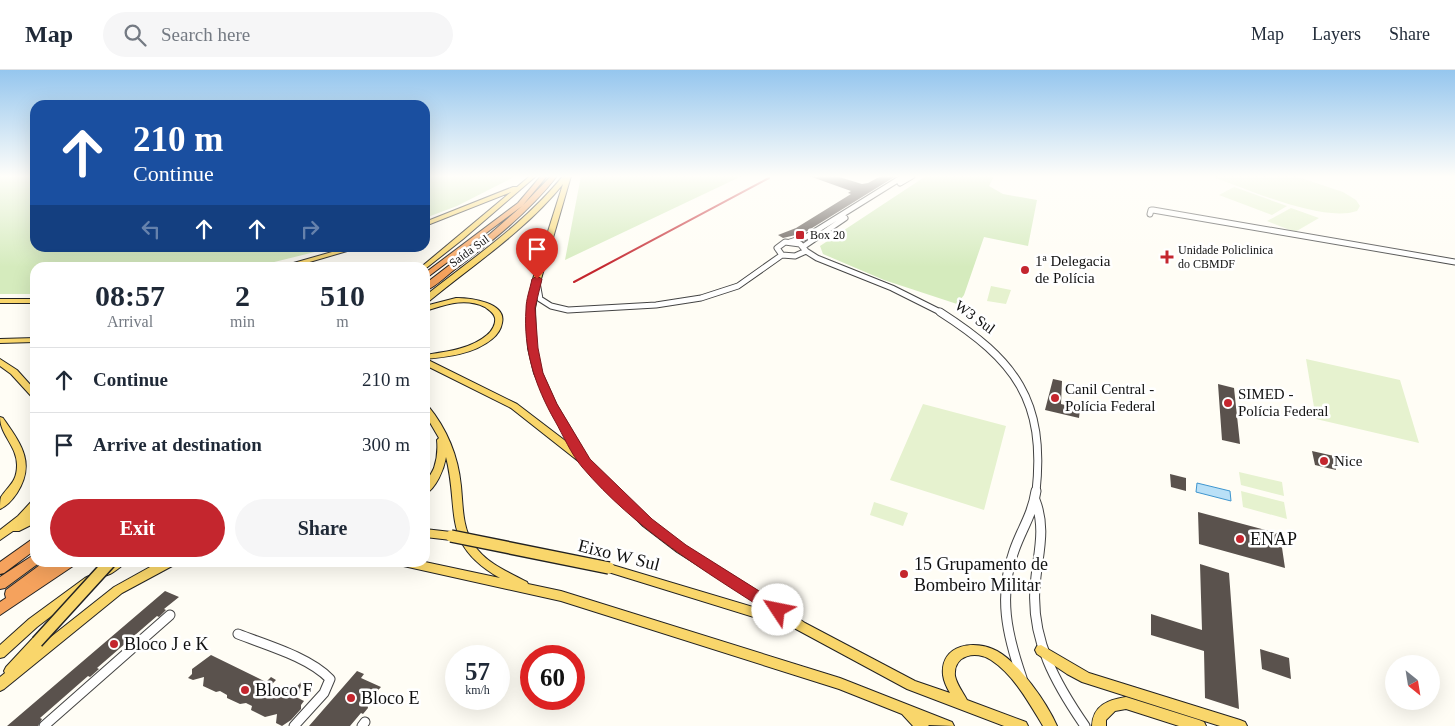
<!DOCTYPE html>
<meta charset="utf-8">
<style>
body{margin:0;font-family:Georgia,serif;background:#f6f6f7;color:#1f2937;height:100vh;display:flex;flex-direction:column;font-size:19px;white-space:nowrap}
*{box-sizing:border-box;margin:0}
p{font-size:16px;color:#747a83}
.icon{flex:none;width:28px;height:28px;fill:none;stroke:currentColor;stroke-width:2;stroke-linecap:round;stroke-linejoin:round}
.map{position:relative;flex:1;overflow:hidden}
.drawer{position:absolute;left:30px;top:192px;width:400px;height:305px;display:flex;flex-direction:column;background:#fff;border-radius:15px;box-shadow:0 5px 20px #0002}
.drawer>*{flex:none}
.guide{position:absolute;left:30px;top:30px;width:400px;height:152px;border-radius:15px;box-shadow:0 5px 20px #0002;background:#1a4fa0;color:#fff;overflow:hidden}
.needle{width:32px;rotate:150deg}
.controls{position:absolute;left:1385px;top:585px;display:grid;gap:10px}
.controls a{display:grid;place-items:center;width:55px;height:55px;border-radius:50%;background:#fff;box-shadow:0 5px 20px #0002;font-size:25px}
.speed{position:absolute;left:445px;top:575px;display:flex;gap:10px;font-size:25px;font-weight:700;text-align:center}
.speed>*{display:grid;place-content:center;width:65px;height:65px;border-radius:50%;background:#fff;box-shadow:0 5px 20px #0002;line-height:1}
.speed small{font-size:12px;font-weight:400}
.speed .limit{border:8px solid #d22;background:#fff;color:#111}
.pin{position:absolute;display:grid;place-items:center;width:42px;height:42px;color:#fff;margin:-51px -21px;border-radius:50% 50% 50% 0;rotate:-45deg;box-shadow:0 0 5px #0007}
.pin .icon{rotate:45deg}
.me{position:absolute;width:55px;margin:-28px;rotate:304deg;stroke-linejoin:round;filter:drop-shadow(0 0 4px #0008)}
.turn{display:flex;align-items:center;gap:18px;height:105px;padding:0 20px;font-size:22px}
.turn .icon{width:65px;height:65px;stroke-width:2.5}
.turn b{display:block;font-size:35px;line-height:42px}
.lanes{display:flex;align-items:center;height:48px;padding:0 20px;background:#0003;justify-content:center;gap:25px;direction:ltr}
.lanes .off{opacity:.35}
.eta{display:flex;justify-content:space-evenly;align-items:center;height:85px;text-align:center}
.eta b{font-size:30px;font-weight:800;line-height:35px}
.button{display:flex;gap:10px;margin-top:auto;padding:10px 20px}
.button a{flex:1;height:58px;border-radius:30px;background:#c4262e;color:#fff;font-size:20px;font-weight:800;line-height:58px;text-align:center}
.button a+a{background:#f6f6f7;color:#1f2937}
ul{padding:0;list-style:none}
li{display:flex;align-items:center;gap:15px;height:65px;padding:0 20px;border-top:1px solid #e0e1e3}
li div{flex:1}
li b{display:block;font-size:19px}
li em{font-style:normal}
header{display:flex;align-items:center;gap:30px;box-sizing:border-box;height:70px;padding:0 25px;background:#fff;border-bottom:1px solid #e0e1e3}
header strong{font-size:24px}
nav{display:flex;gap:28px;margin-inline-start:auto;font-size:18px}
.search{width:350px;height:45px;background:#f6f6f7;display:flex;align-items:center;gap:12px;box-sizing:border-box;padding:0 18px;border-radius:28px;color:#747a83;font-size:19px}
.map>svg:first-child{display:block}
.green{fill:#d5ebbd}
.pitch{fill:#e6f2cf}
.water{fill:#b9e0f7;stroke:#3f96cf}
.building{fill:#5a524d}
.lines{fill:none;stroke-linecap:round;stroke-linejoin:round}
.minor-far2-casing{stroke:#444;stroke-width:7}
.minor-far1-casing{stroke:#444;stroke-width:9}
.minor-casing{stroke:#444;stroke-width:11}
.major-casing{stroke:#222;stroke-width:2}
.highway-casing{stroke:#222;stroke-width:2}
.minor-far2{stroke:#fff;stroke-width:5}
.minor-far1{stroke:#fff;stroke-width:7}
.minor{stroke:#fff;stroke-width:9}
.major{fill:#f9d66b;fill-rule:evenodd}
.highway{fill:#f5a25d;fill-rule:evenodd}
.rail{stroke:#c4262e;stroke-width:2}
.major-bridge-casing{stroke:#222;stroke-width:14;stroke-linecap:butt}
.major-bridge{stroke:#f9d66b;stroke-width:11}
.route{fill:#c4262e;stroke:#7f191e}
.poi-dot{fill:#c4262e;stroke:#fff;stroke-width:2}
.labels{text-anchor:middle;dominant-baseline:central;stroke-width:5;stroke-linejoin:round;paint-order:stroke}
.far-poi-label{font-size:12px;fill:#111;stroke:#fff;text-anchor:start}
.far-street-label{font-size:12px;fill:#111;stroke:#fff}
.poi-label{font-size:15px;fill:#111;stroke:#fff;text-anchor:start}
.street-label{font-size:15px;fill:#111;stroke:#fff}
.near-poi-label{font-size:18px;fill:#111;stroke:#fff;text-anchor:start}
.near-street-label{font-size:18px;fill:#111;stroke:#fff}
</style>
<header>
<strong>Map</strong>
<div class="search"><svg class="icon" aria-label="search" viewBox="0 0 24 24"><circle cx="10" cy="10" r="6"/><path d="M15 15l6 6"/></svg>Search here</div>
<nav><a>Map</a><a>Layers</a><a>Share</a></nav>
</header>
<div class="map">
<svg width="1455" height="656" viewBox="0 0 1455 656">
<rect width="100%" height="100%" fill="#fffdf5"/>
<!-- green -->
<path class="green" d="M0,106H35V178H331L254,197L35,198V224H0Z
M425,106H516L457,136L425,148Z
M581,106H742L565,190Z
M926,106H994L989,116L1003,124L1037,130L1028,176L984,167L964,225L957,234L884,210L823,184L820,176Z"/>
<!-- pitch -->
<path class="pitch" d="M1210,106H1295L1343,122L1356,130L1360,136L1357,141C1322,153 1245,118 1210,106Z
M1234,117L1287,136L1272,145L1219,125Z
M1291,138L1319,148L1295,162L1267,151Z
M991,216L1011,220L1006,234L987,231Z
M1306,289L1400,310L1419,373L1316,349Z
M923,334L1006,356L984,440L890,410Z
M1239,402L1282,412L1284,426L1241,415Z
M1241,421L1284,432L1287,449L1243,437Z
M874,432L908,443L903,456L870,445Z"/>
<!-- water -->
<path class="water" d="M1197,413L1230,421L1231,431L1196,422Z"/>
<!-- building -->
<path class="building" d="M809,106H836L862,114L868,113L881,106H896L804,163L783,168L778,165L796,158L851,124L848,123L851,121Z
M1053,309L1062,311L1061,334L1080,339L1079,348L1045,340Z
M1218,314L1234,318L1240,374L1222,370Z
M1312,381L1334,386L1336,400L1315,395Z
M1170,404L1186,408V421L1171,417Z
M1198,442L1280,464L1285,498L1199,474Z
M1200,494L1229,503L1239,639L1205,628L1204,581L1151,565V544L1202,560Z
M165,521L179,527L164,539L166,540L159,547L157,546L97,598L99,599L90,607L88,606L40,648L42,649L38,656H7Z
M1260,579L1289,588L1291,609L1262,599Z
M211,585L266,612L271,607L276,610L271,615L290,624L302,611L299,623L296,627L304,631L301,635V639L291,650L282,656L276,653L277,644L265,647L251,640L252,636L246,633L240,634L227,628V625L220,621L216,622L203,616L204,607L193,610L188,608L192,604V599Z
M357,601L364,604L361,608L381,617L367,632L368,638L363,644L361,643L350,656H309Z"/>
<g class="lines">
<!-- minor-far2 casing -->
<g class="minor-far2-casing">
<path id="minor-far2" d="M900,113L912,106
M1150,144L1151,140H1153L1455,192
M785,172L800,174L806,181L795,186L782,185L777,178Z
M790,172L806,167L904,106
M804,176L845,148
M806,181L817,188L892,218L942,243
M537,212L540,229L551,236L568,240L656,235L701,228L738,216L782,185"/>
</g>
<!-- minor-far1 casing -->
<g class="minor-far1-casing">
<path id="minor-far1" d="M940,242C1015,290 1046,330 1036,422"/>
</g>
<!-- minor casing -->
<g class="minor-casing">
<path id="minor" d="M1035,430C1047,460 1037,486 1035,517C1031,570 1056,614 1085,656
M238,564C266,575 309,587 330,609L324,623L294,656
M1022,608C1007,565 998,526 1014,481C1022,458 1032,446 1036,421
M44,656L170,545
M362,656L365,652"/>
</g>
<!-- major casing -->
<g class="major-casing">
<path id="major" d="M530,106H536L463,169L425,199V198H420L511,122L425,156V152L513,117H517Z
M563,106H571L541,209L535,238L536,278L542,303L556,334L589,390L651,450L685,476L770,529L805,553L915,611L950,623C947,618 944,612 943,605C940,574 975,569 997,581C1019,593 1047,633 1057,656H1043C1029,633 1014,605 991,590C976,580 953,585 955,606C957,615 963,622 967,630L1026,652L1028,656H1004L907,619L794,558L792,559L605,501L604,498L605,495L609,494L773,543L677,482L643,456L582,394L511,338L425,295V289L428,290L517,334L572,376L548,334L534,303L528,278L527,254V238L533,209L563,114C525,161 474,194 428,232H425V226C474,187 523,155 563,106Z
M346,178H355L354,179L289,198H276Z
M456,228C470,228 507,232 502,253C501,259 497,265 492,269C474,284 447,287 425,289V285C445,282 471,279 487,265C492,261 496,254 495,248C494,243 489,240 485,237C464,227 445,235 425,241V236Z
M0,229H35V233H0Z
M35,268V272L0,273V269Z
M0,289L17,300L35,320V328L32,327L11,304L0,296Z
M425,335L428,336C447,359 458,386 461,416C463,436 462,458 474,475C486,493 508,502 527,512L528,514L561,521L840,608L952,652L954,656L928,655L929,656H913L902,644L839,619L561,531L399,495L398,492H425L500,508C440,474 460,442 446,387C444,399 436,419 425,424C425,410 429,409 434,398C437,389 438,380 437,370L439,368L425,344Z
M0,347L3,348C21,374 36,393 17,423C13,429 7,436 0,439C0,435 0,430 1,427C9,415 17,412 17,395C17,376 0,365 0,347Z
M35,431V442L32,445L35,444V453L19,461H13L0,470V460L18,446L31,432Z
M425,459L451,462L455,463L456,466L455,469L451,470L425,467Z
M110,492H124L123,495C116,500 108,508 100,505L98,502L100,499Z
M159,492H175L174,495L122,523L4,619L0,621V607L5,603L4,601L6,597L33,568L37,567L41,568L43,572L42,574L114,517Z
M89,506L93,508L95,511L93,514L37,557L4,587L0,588V575L29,549L85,508Z
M1041,575L1089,603L1240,650L1245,652L1247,656H1220L1082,612L1067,604L1037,584L1035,580L1037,576Z
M1126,627L1199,650L1204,652L1206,656H1179L1126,639L1115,641L1106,650V656H1092C1093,635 1108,630 1126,627Z"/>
</g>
<!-- highway casing -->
<g class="highway-casing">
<path id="highway" d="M541,106H547L523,135L551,106H557C528,143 491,172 454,200C445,207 435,217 425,221V214L490,164L522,136L425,209V203L518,133Z
M35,468V480L4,503L0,504V492L31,470Z
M35,484V492L39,493L5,518L0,519V507Z
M44,492H75L73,496L0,545V532L6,528L5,524L6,520Z"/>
</g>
<!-- minor-far2 -->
<use href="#minor-far2" class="minor-far2"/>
<!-- minor-far1 -->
<use href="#minor-far1" class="minor-far1"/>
<!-- minor -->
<use href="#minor" class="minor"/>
<!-- major -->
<use href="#major" class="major"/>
<!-- highway -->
<use href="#highway" class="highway"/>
<!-- rail -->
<path class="rail" d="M574,212L769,108"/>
<!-- major-bridge casing -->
<g class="major-bridge-casing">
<path id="major-bridge" d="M451,466L609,498
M37,572L110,492"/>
</g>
<!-- major-bridge -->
<use href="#major-bridge" class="major-bridge"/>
</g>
<!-- sky -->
<linearGradient id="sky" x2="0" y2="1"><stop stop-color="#95c6ee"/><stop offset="0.54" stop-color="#fffefa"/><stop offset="1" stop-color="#fffefa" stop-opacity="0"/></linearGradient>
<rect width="1455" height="197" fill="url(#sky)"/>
<!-- route -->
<path class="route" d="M537,206L542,209L535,238L538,278L543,303L557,334L590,389L652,449L686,475L783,536L785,540L783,545L778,547L773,545C703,500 636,460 582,397C571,384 563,365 555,351C535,316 523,279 526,239C526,229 530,219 532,209Z"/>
<!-- markers -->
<g class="poi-dot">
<rect x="795" y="160" width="10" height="10" rx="2.5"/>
<path d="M1164.5 179.5h5v5h5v5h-5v5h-5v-5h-5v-5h5z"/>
<circle cx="1025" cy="200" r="5"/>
<circle cx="1055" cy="328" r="5"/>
<circle cx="1228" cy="333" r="5"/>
<circle cx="1324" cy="391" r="5"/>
<circle cx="1240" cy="469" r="5"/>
<circle cx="904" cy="504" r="5"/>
<circle cx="114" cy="574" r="5"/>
<circle cx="245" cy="620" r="5"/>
<circle cx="351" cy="628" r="5"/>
</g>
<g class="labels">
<!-- far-poi labels -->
<g class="far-poi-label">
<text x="810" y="165">Box 20</text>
<text x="1178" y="180">Unidade Policlinica<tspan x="1178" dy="14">do CBMDF</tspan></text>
</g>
<!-- far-street labels -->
<g class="far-street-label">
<text transform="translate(469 181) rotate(-36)">Saída Sul</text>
</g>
<!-- poi labels -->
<g class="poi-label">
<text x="1035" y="191">1ª Delegacia<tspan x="1035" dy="17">de Polícia</tspan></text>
<text x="1065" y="319">Canil Central -<tspan x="1065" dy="17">Polícia Federal</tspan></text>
<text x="1238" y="324">SIMED -<tspan x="1238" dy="17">Polícia Federal</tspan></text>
<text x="1334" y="391">Nice</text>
</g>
<!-- street labels -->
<g class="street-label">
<text transform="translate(975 247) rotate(36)">W3 Sul</text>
</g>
<!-- near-poi labels -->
<g class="near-poi-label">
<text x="1250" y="469">ENAP</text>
<text x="914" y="494">15 Grupamento de<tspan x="914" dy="21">Bombeiro Militar</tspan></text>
<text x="124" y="574">Bloco J e K</text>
<text x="255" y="620">Bloco F</text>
<text x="361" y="628">Bloco E</text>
</g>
<!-- near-street labels -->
<g class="near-street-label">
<text transform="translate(619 485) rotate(14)">Eixo W Sul</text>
</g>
</g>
</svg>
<div class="controls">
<a><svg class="needle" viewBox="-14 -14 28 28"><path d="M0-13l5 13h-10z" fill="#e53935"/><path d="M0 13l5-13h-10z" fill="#747a83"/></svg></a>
</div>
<div class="speed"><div>57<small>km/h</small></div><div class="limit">60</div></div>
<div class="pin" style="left:537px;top:209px;background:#d93025"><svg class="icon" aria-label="arrive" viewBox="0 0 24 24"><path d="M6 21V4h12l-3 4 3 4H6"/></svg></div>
<svg class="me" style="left:778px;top:540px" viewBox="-20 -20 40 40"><circle r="19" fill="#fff"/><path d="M0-13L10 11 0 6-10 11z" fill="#c4262e"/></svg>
<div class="guide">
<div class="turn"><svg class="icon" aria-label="ahead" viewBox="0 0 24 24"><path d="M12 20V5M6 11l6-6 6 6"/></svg><div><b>210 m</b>Continue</div></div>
<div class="lanes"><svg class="icon off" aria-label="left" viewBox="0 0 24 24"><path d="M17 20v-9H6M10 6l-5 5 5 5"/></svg><svg class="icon" aria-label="ahead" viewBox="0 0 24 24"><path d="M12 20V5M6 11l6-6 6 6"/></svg><svg class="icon" aria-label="ahead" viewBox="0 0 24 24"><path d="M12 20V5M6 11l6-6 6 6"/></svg><svg class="icon off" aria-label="right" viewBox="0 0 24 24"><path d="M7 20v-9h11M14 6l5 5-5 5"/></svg></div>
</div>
<section class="drawer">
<div class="eta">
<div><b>08:57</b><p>Arrival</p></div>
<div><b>2</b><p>min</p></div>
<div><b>510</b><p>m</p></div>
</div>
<ul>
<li><svg class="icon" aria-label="ahead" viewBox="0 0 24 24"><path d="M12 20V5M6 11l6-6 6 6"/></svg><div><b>Continue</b></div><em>210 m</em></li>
<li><svg class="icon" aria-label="arrive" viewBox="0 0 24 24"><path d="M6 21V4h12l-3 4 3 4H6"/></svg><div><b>Arrive at destination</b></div><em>300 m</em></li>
</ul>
<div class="button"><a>Exit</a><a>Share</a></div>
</section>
</div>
